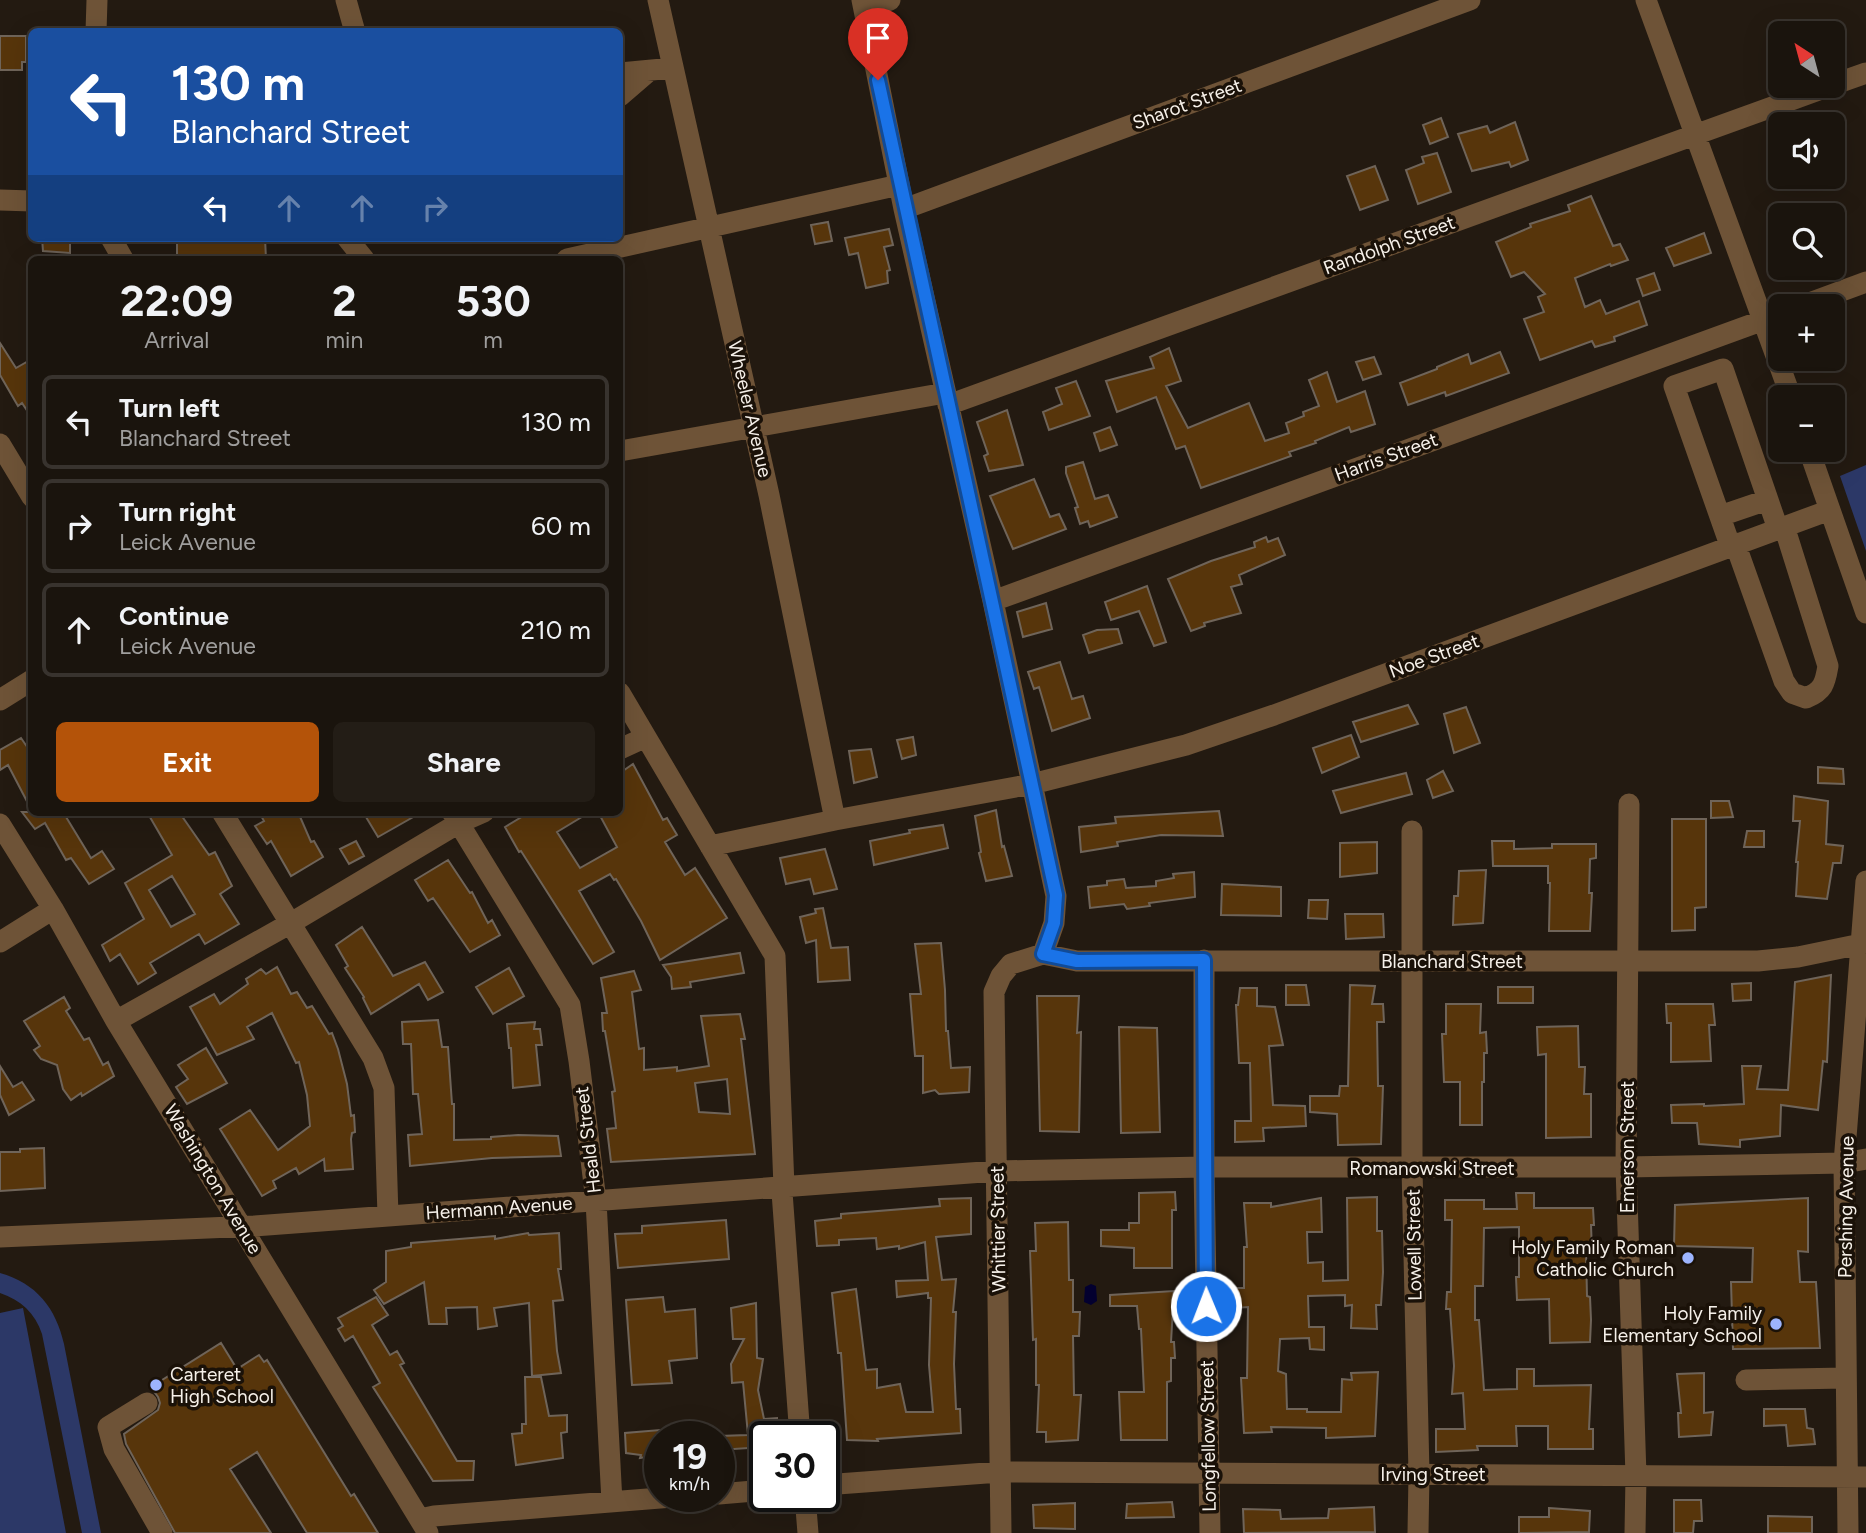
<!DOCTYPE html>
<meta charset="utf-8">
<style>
body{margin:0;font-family:Figtree,sans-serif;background:#231d16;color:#f1f3f6;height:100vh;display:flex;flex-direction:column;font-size:26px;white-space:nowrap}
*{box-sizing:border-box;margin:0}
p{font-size:23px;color:#9f9e9d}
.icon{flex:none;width:38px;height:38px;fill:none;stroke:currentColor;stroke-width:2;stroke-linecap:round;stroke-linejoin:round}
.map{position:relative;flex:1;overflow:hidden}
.drawer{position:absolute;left:28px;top:256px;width:595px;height:560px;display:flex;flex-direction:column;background:#1a140d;border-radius:10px;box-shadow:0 7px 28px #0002,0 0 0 2px #38332e}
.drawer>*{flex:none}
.hud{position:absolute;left:28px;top:28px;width:595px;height:214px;border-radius:10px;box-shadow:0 7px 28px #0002,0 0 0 2px #38332e;background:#1a4fa0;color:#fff;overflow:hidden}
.needle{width:46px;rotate:324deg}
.buttons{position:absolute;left:1768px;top:21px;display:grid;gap:14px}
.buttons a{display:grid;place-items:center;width:77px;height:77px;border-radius:10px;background:#1a140d;box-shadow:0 7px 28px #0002,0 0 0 2px #38332e;font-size:35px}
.speed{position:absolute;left:644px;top:1421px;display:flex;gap:14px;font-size:35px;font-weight:700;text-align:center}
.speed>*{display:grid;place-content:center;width:91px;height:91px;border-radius:50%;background:#1a140d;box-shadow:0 7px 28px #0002,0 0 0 2px #38332e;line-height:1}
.speed small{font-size:18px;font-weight:400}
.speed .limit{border:4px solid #111;border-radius:10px;background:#fff;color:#111}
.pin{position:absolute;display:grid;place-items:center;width:60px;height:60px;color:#fff;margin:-72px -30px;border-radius:50% 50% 50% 0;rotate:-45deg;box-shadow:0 0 7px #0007}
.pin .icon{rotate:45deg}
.me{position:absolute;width:77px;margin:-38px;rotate:359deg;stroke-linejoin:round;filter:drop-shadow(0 0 5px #0008)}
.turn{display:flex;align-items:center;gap:24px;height:147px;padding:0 28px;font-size:32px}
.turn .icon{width:91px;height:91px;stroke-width:2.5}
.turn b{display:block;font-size:49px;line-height:60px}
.lanes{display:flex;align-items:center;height:66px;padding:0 28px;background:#0003;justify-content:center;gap:35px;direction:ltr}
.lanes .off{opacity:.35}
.eta{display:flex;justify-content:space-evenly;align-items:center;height:119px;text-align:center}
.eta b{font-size:42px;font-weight:700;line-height:49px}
.primary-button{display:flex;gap:14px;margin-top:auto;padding:14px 28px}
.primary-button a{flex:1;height:80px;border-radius:10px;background:#b45309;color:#fff;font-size:28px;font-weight:700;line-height:80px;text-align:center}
.primary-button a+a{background:#231d16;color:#f1f3f6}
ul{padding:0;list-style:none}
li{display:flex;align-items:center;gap:21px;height:94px;margin:0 14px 10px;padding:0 14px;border:4px solid #38332e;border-radius:10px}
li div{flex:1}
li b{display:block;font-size:26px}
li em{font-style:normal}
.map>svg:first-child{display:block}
.green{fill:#2c3867}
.water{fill:#03002f}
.building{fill:#57350b;stroke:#6f6459;stroke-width:2;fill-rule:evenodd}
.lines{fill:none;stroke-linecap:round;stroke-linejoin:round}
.minor{stroke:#6e5337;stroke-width:21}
.route-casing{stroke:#114b97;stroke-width:18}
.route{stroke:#1a73e8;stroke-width:12}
.poi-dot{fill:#9db4fd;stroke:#1a1108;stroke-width:2.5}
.labels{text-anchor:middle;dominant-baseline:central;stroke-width:7;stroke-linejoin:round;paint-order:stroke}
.street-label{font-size:19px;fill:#f6f0e9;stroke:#1a1108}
.poi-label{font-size:19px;fill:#f6f0e9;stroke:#1a1108;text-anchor:end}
</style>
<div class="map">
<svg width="1866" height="1533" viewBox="0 0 1866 1533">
<rect width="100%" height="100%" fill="#231a11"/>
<!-- green -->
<path class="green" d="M1866,465V551L1840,476Z
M0,1273C36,1283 56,1308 64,1344L101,1533H82L42,1334C35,1313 21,1300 0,1293Z
M23,1308L66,1533H0V1313Z"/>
<!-- water -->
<path class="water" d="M1091,1284L1096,1286L1097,1301L1091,1305L1084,1302L1085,1287Z"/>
<!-- building -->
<path class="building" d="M0,36H26V62H22V70H0Z
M1441,118L1448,137L1430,144L1423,125Z
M1515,122L1528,160L1511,167L1509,162L1472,171L1458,134L1487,126L1490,133Z
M1437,153L1451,192L1418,204L1406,170L1424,163L1422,157Z
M1375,166L1388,200L1360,210L1347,176Z
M1591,196L1613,246L1620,244L1628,260L1611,266L1610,264L1575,278L1585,307L1600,300L1606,314L1639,301L1647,325L1614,337L1615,341L1595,347L1592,341L1540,360L1524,319L1544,312L1538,297L1545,294L1524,272L1511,277L1496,242L1531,227L1530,224L1570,211L1568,205Z
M828,222L832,241L815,244L811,225Z
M889,229L893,245L884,247L890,270L887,271L888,283L866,288L858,253L849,255L845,238Z
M1704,233L1711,253L1674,266L1666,248Z
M42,238H70V253L43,251Z
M177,238H265L266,259H177Z
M1654,273L1660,290L1643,296L1637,279Z
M0,343L16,368L32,359V418L22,403L18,406L0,375Z
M1169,348L1181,381L1166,386L1188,428L1249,403L1265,441L1289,433L1286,423L1304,416L1303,412L1319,406L1309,380L1327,372L1337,402L1365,391L1375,424L1351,432L1349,427L1315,441L1316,443L1289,452L1291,456L1201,488L1185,446L1176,449L1156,397L1117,412L1106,381L1154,368L1150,357Z
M1500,352L1509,373L1446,396L1445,392L1408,405L1400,383L1437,369V367L1468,354L1471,364Z
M1374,357L1381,374L1363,380L1356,362Z
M1076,381L1090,416L1049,430L1043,412L1062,404L1056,388Z
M1007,410L1023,465L989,471L984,456L988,454L977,422Z
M1110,427L1117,445L1100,451L1094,433Z
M1083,462L1095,499L1108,495L1117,517L1090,527L1088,521L1080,524L1075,508L1078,507L1066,473V467Z
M1034,479L1050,517L1059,514L1066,529L1013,549L990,496Z
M1266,537L1268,542L1278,538L1285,555L1239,575L1242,584L1231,587L1241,613L1204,623L1205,626L1191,631L1168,579L1211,561L1255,547L1254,542Z
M1147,586L1166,642L1154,646L1139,611L1111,620L1105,602Z
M1046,603L1052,629L1023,637L1017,612Z
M1118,629L1122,643L1089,653L1083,635L1097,630Z
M1060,662L1072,699L1083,696L1090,718L1052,731L1039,687L1034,689L1028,672Z
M1408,705L1418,724L1361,742L1353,722Z
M1466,707L1480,743L1454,753L1444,714Z
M1351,735L1359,757L1322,773L1313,748Z
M913,737L916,755L902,759L897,740Z
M21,738L32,754V811L8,765L0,770V750Z
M871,749L877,777L854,783L849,751Z
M633,764L663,820L667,818L677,835L665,842L685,875L695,868L727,918L660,960L641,921L616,879L614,880L610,874L579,891L614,952L593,964L521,851L519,852L505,827L530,812H590L557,832L580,868L617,847L598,812H620V773Z
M1818,767L1843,769L1844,784L1818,783Z
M1443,771L1453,791L1433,798L1427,780Z
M1406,773L1412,794L1341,813L1333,791Z
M1794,796L1828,801L1826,844L1843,846L1841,863H1833L1827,899L1796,896L1798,862H1796L1800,821H1793Z
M1711,801H1729L1733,817L1711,818Z
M996,810L1002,847L1004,846L1012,876L986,881L979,853L981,852L975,816Z
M1219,811L1223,836L1161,835L1117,842L1118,846L1081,852L1079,827L1116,823L1115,817Z
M22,812H63L91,858L102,851L114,869L89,884L71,858L66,860L45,823L35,829Z
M147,812H179L209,855L215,852L232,886L220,894L239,924L205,944L199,934L150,963L156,973L138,984L120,954L110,961L102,945L144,919L125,883L172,855ZM172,876L195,914L171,927L149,890Z
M259,812H298L311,842L314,841L323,857L291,876L271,841L267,844L255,826L264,821Z
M363,812H422L378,837Z
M1672,819H1706V907L1695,908V930L1672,931Z
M943,825L948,848L874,865L870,841L910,833L909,830Z
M1747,831H1764V847H1744Z
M356,841L364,856L349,864L340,849Z
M1492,841H1514V849L1552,848V844H1596V858L1590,859L1589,893H1592L1590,931H1549L1550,883H1548V866H1493Z
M1377,842V873L1340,877V843Z
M825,849L837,889L814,894L810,879L786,884L780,858Z
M448,860L470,893L472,892L488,923L492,920L500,935L470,952L433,898L428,901L415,880Z
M1486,870L1483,923L1453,925L1454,896H1458L1459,871Z
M1194,872L1195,897L1149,903L1150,906L1127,909L1124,904L1090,908L1088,887L1107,885V881L1124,879L1126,888L1156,886V881L1174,878L1173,874Z
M1222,884L1281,887V916L1221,915Z
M1309,900H1328L1327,919L1308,918Z
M823,908L831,948L848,947L850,980L818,982L816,940L806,943L800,917L816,913L815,909Z
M1345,914H1383L1384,937L1346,939Z
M362,927L393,976L425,962L443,992L428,1000L419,984L371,1014L363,998L364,997L345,968L348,966L336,945Z
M941,943L945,990L946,1031H948L951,1068L970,1067L969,1092L939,1094L935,1090L923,1093V1056H915L910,994H921L915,944Z
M740,953L744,973L690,982L691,987L672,989L671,977L663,965Z
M277,967L291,994L297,992L307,1008L312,1006L329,1034L332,1033L338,1049L347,1084L351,1116L354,1115L355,1132L352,1133L351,1139L353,1169L325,1171L324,1159L299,1174L296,1168L273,1181L276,1188L262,1196L220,1129L250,1110L278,1150L310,1126L307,1095L299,1062L296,1063L272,1013L247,1027L254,1039L217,1055L190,1007L214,994L220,1004L248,984L246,979L261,969L266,974Z
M509,968L524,996L493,1014L476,987Z
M634,971L641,990L632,992L639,1049L644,1048V1070L677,1067V1071L709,1066L701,1016L740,1014L745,1039H741L755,1154L611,1162L607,1129L616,1128L612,1092L615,1091L605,1031H603L602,1013H607L601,978ZM727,1079L730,1114L699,1112L695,1083Z
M1831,975L1827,1062L1823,1061L1818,1110L1781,1105L1780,1136L1740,1140V1147L1699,1144L1697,1123H1672L1671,1105L1704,1104V1106L1744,1104L1742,1066H1761L1757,1089L1788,1090L1795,982Z
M1751,983V1000L1733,1001L1732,984Z
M1286,985H1306L1309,1005H1286Z
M1350,985L1375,986L1372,1004H1383L1384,1022H1377L1378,1086H1383L1381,1144L1338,1145L1337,1114L1310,1112V1096H1339L1340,1086H1348Z
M1498,987H1533V1003H1498Z
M1240,988H1257V1006L1275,1007L1283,1045L1269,1046L1273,1105L1305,1106L1306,1126L1263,1128L1264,1141L1235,1142V1121H1251L1250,1063H1239L1236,1005H1238Z
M1037,996H1079L1077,1033L1081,1032L1079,1132L1040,1131Z
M64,997L70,1008L66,1011L84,1040L89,1038L103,1065L108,1062L114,1076L82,1096L81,1093L71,1100L63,1089L57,1065L41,1059L34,1050L40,1046L24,1021Z
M1446,1004H1481L1480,1033L1486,1032L1487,1053H1484V1082H1482V1125H1460V1082H1444L1442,1034H1446Z
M1666,1004H1713L1715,1025H1709L1711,1061L1671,1062V1023H1667Z
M438,1020L442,1047H448L452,1104H454V1140L491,1139V1137L518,1135L558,1136L561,1156L492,1158L410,1166L408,1135L422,1134L418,1094H413L411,1044H403L402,1022Z
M535,1022L534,1029H540L542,1045H536L540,1085L513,1088L511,1048H509L507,1024Z
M1578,1026L1579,1067H1585L1584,1094H1591V1137L1546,1138V1054L1538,1055L1537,1027Z
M1119,1027L1157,1028L1160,1132L1121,1133Z
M206,1048L227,1083L187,1104L176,1087L188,1079L178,1065Z
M0,1066L13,1087L22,1082L34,1100L9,1115L0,1095Z
M44,1148L45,1188L0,1191V1152H20V1149Z
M1175,1192L1176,1210H1172V1268H1134V1248L1101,1246V1230H1129V1223H1139V1193Z
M1516,1193H1534V1208H1593L1594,1225H1591L1592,1251H1586L1587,1296L1590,1297L1591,1320L1590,1342L1550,1343L1549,1299L1517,1300L1516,1277H1519V1227L1484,1228L1483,1286H1475V1320H1479L1484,1390L1517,1389V1369H1534V1386L1591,1385L1589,1429H1593V1449H1548V1426H1516L1517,1446H1477L1478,1450L1436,1452V1429H1465L1463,1393L1452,1394L1454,1366L1450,1309H1446L1447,1292H1451L1452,1220H1445V1200H1484V1209H1517Z
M1377,1197V1231H1382L1383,1272L1381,1305H1376L1377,1329L1351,1328L1352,1305L1345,1306V1295L1308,1296L1309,1327H1324V1350L1310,1349L1309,1338L1280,1339L1278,1371L1286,1374L1287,1409H1307V1412H1341L1342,1379L1352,1380L1351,1373L1378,1372L1375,1436L1326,1438V1428L1271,1427L1272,1432L1244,1433L1241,1378H1247L1248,1307L1235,1308V1288H1244V1247H1247L1244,1203H1271V1207L1321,1198L1322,1232H1307L1308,1263L1323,1262V1281L1348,1280L1347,1198Z
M971,1198V1234L936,1237L942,1280L956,1279L953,1312H956L954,1364L956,1409H960L961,1433L877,1439L878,1441L847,1440L841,1353H838L832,1293L856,1289L866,1370L877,1369V1388L900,1384L906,1412H933L929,1365L931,1298H928V1293L897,1297L896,1281L928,1280L925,1242L899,1249V1246L877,1249L876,1238L839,1240V1245L817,1246L815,1221L841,1218V1214L940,1206L939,1199Z
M1808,1198V1252L1798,1251L1800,1282H1816L1820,1348L1733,1349L1731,1282H1752L1753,1248L1674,1246L1675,1205Z
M726,1220L729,1259L618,1268L615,1234L642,1233V1226Z
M1068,1222L1069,1280H1073V1312H1080L1079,1336H1073L1074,1395H1081L1078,1440L1046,1442V1432H1037L1039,1385H1036V1339L1033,1340L1030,1251H1036L1035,1223Z
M528,1233L529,1235L559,1233L561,1269H558L563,1300L553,1301L557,1351L561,1373L532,1376L529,1303L494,1308L497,1326L478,1329L477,1307L446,1308L447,1324H429L424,1282L384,1304L374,1290L386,1282V1251L411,1247V1243L495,1236V1239Z
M1174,1291L1171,1342H1174L1175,1358H1171V1381L1167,1382V1440H1121L1119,1392H1144L1141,1329H1139L1137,1306H1110V1295Z
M376,1297L388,1315L372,1325L390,1355L397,1351L404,1363L400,1365L457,1461H474L473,1480L433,1481L373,1387L380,1383L353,1336L345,1341L338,1329L343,1326L338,1318Z
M663,1297L665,1312L695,1309L697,1358L669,1361L672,1383L632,1385L626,1300Z
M756,1303L757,1358L763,1359L758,1390L764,1419L777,1418V1437H765V1447L719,1450V1436L748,1435L743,1382L732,1383L731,1364L744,1339H733L731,1308Z
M221,1343L237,1369L259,1355L264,1362L267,1360L351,1496L354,1494L378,1533H307L257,1452L230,1469L271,1533H175L126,1444L124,1434L158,1410L160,1403L158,1397L151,1387Z
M1704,1373V1413L1713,1412L1711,1435L1679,1437L1678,1413H1681L1677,1374Z
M525,1377H541L549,1416L567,1415V1432L561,1433L563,1458L516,1465L512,1434L522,1433V1424H526Z
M1764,1409H1805L1807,1428L1813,1429L1815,1444L1788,1446L1786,1425L1764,1426Z
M660,1430V1455L640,1458L641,1455L626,1453L625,1433Z
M1674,1500H1701L1702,1521H1694L1693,1533H1674Z
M1172,1502L1174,1517L1126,1518L1127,1504Z
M1075,1503V1529L1034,1528L1033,1505Z
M1374,1507L1375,1532L1244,1533L1243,1509L1280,1510L1281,1519L1328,1518L1329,1509Z
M1549,1508L1590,1511L1589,1532L1519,1533V1517H1549Z
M1768,1516L1812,1517V1533H1768Z"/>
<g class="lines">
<!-- minor -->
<path class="minor" d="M346,0L355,32
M658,0L769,495L835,820
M862,0L904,209L993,601L1056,896L1054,923L1043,954
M1646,0L1791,397
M864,9L890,0
M96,32L97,0
M620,73L673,68
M1832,85L1866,73
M620,96L649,71
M0,200L32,201
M904,209L1470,0
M111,238L123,259
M347,238L364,259
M567,259L899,185
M1801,306L1866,282
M948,405L1830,86
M0,444L32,497
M1809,450L1866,613
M620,451L945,393
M1720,516L1767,500
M1735,543L1784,681L1792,693L1806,698C1823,691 1825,684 1828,666L1784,526
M1730,545L1674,386L1723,369L1778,529
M993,601L1780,314
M620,693L775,956L784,1187L782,1192L800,1437
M0,700L32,680
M620,749L646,737
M1629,804L1626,1167L1636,1476L1635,1533
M222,812L373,1058L384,1088L388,1216
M452,812L570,1005L579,1061L596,1201L612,1502
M0,824L53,909L116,1021L428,1533
M1412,831V1168L1419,1474L1418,1533
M710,846L835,820L1032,784L1186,745L1274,715L1830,510
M0,942L53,909
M1204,960V1167L1210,1533
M116,1021L291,923L459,823L484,812
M0,1237L254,1226L997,1171L1204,1167H1626L1844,1163L1866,1159
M1746,1380L1845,1378
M147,1403L108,1427L114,1449L162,1533
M824,1485L1000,1472L1866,1477
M719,1494L765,1490
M805,1496L808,1533
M420,1519L434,1516L685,1496
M1001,1533L994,992L1001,976L1011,964L1043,954L1077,961H1758L1798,957L1861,944
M1848,1533L1844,1163L1866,881"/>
</g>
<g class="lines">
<!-- route casing -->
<g class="route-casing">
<path id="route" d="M878,80C935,353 998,624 1056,895L1054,923L1043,954L1077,961L1204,960L1206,1306"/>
</g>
<!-- route -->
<use href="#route" class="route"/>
</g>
<!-- markers -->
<g class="poi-dot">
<circle cx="1688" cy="1258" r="7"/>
<circle cx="1776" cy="1324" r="7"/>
<circle cx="156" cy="1385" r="7"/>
</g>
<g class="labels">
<!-- street labels -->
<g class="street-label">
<text transform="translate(1187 104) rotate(-20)">Sharot Street</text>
<text transform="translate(1389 245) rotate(-20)">Randolph Street</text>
<text transform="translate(750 409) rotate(77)">Wheeler Avenue</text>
<text transform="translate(1386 457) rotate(-20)">Harris Street</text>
<text transform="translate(1434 656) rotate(-20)">Noe Street</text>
<text x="1452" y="961">Blanchard Street</text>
<text transform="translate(588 1140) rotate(-97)">Heald Street</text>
<text transform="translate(1627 1147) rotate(-90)">Emerson Street</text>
<text x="1432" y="1168">Romanowski Street</text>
<text transform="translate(213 1179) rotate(59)">Washington Avenue</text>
<text transform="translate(1846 1207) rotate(-89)">Pershing Avenue</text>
<text transform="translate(499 1208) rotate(-4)">Hermann Avenue</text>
<text transform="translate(998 1229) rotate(-91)">Whittier Street</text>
<text transform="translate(1414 1245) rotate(-91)">Lowell Street</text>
<text transform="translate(1208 1436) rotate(-91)">Longfellow Street</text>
<text x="1433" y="1474">Irving Street</text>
</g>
<!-- poi labels -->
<g class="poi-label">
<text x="1674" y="1247">Holy Family Roman<tspan x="1674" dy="22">Catholic Church</tspan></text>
<text x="1762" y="1313">Holy Family<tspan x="1762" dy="22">Elementary School</tspan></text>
<text x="170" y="1374" text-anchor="start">Carteret<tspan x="170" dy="22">High School</tspan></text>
</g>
</g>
</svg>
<div class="buttons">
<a><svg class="needle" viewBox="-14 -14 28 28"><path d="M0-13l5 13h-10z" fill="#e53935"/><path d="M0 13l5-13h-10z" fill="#9f9e9d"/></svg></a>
<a><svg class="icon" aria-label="sound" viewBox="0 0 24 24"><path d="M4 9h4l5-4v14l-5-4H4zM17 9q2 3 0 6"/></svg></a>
<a><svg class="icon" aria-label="search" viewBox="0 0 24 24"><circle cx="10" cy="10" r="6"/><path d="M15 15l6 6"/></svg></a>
<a>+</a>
<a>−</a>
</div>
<div class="speed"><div>19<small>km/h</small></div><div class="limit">30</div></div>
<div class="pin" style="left:878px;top:80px;background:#d93025"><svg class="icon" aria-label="arrive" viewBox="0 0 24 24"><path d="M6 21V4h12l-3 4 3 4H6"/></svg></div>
<svg class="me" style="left:1206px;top:1306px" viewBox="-20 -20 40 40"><circle r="17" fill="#1a73e8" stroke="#fff" stroke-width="3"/><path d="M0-11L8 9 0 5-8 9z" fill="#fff"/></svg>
<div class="hud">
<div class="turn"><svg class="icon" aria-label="left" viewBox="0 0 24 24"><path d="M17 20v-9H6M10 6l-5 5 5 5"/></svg><div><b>130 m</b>Blanchard Street</div></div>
<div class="lanes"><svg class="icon" aria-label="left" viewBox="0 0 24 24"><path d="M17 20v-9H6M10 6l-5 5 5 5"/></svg><svg class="icon off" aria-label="ahead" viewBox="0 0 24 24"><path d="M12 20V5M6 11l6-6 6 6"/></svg><svg class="icon off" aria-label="ahead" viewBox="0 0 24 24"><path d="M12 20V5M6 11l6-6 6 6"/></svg><svg class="icon off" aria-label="right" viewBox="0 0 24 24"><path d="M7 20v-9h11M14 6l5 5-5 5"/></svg></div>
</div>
<section class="drawer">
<div class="eta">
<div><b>22:09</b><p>Arrival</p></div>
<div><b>2</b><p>min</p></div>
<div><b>530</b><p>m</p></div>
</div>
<ul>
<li><svg class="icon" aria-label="left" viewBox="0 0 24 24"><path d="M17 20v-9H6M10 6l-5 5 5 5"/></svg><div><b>Turn left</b><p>Blanchard Street</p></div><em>130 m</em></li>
<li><svg class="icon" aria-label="right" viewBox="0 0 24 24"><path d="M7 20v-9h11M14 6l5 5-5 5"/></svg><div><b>Turn right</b><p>Leick Avenue</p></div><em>60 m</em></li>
<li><svg class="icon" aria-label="ahead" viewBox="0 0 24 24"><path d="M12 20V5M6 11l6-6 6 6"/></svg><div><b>Continue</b><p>Leick Avenue</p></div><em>210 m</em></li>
</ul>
<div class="primary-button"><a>Exit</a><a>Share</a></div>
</section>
</div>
